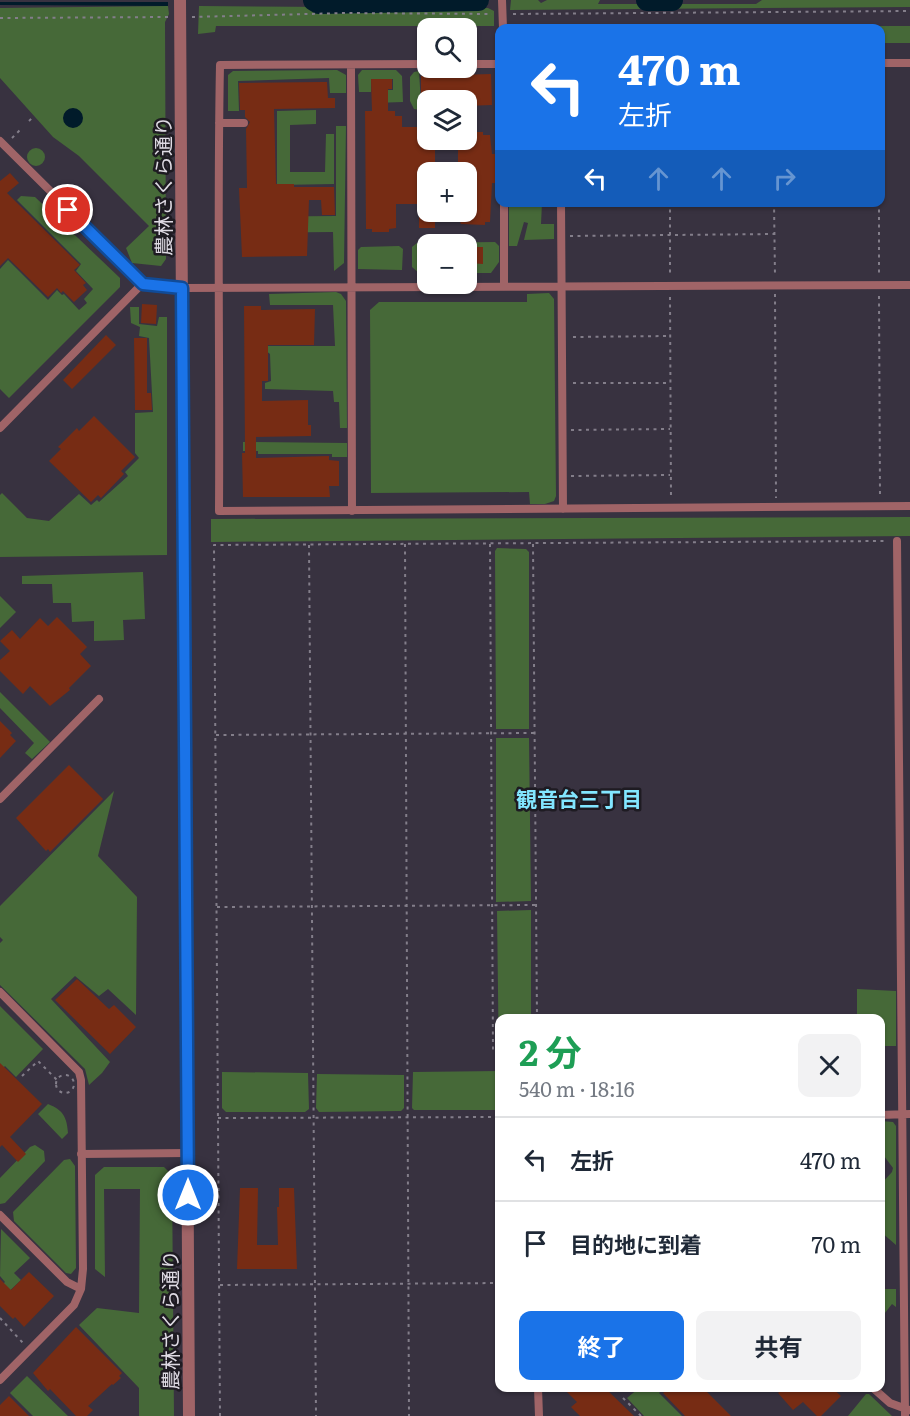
<!DOCTYPE html>
<html lang="ja">
<meta charset="utf-8">
<style>
body{margin:0;font-family:Literata,"Noto Sans JP",serif;background:#f2f2f3;color:#1f2937;height:100vh;display:flex;flex-direction:column;font-size:22px;white-space:nowrap}
*{box-sizing:border-box;margin:0}
p{font-size:20px;color:#747a83}
.icon{flex:none;width:33px;height:33px;fill:none;stroke:currentColor;stroke-width:2;stroke-linecap:round;stroke-linejoin:round}
.map{position:relative;flex:1;overflow:hidden}
.drawer{position:absolute;left:495px;top:1014px;width:390px;height:378px;display:flex;flex-direction:column;background:#fff;border-radius:12px;box-shadow:0 2px 4px #0004}
.drawer>*{flex:none}
.top-card{position:absolute;left:495px;top:24px;width:390px;height:183px;border-radius:12px;box-shadow:0 2px 4px #0004;background:#1a73e8;color:#fff;overflow:hidden}
.tools{position:absolute;left:417px;top:18px;display:grid;gap:12px}
.tools a{display:grid;place-items:center;width:60px;height:60px;border-radius:12px;background:#fff;box-shadow:0 2px 4px #0004;font-size:30px}
.pin{position:absolute;display:grid;place-items:center;width:51px;height:51px;color:#fff;margin:-26px;border:3px solid #fff;border-radius:50%;box-shadow:0 2px 6px #0007}
.me{position:absolute;width:66px;margin:-33px;rotate:0deg;stroke-linejoin:round;filter:drop-shadow(0 0 4px #0008)}
.turn{display:flex;align-items:center;gap:21px;height:126px;padding:0 24px;font-size:27px}
.turn .icon{width:78px;height:78px;stroke-width:2.5}
.turn b{display:block;font-size:42px;line-height:51px}
.lanes{display:flex;align-items:center;height:57px;padding:0 24px;background:#0003;justify-content:center;gap:30px;direction:ltr}
.lanes .off{opacity:.35}
.round{display:grid;place-items:center;flex:none;width:63px;height:63px;border-radius:12px;background:#f2f2f3}
.headline{display:flex;align-items:center;justify-content:space-between;height:102px;padding:0 24px}
h1{font-size:36px;font-weight:700;line-height:45px;color:#1e9e55}
.action{display:flex;gap:12px;margin-top:auto;padding:12px 24px}
.action a{flex:1;height:69px;border-radius:12px;background:#1a73e8;color:#fff;font-size:24px;font-weight:700;line-height:69px;text-align:center}
.action a+a{background:#f2f2f3;color:#1f2937}
ul{padding:0;list-style:none}
li{display:flex;align-items:center;gap:18px;height:84px;padding:0 24px;border-top:2px solid #e0e1e3}
li div{flex:1}
li b{display:block;font-size:22px}
li em{font-style:normal}
.map>svg:first-child{display:block}
.green{fill:#466938}
.water{fill:#011b2a}
.lines{fill:none;stroke-linecap:round;stroke-linejoin:round}
.river{stroke:#011b2a;stroke-width:22}
.building{fill:#772c14}
.path{stroke:#837e8a;stroke-width:2;stroke-dasharray:3 4.5;stroke-linecap:butt}
.service{stroke:#a06467;stroke-width:8}
.tertiary{stroke:#a06467;stroke-width:12}
.route-casing{stroke:#114b97;stroke-width:15}
.route{stroke:#1a73e8;stroke-width:10}
.labels{text-anchor:middle;dominant-baseline:central;stroke-width:5;stroke-linejoin:round;paint-order:stroke}
.street-label{font-size:20px;fill:#dfdbe4;stroke:#1e1b22}
.neighbourhood-label{font-size:21px;font-weight:bold;fill:#82e6ff;stroke:#1e1b22}
</style>
<div class="map">
<svg width="910" height="1416" viewBox="0 0 910 1416">
<rect width="100%" height="100%" fill="#383240"/>
<!-- green -->
<path class="green" d="M511,0H538L541,3L547,0H600L598,4H756L762,0H910V7L510,10Z
M168,6L169,14L165,22L166,259L161,266L132,263L126,248L149,226L79,156L53,137L0,78V8Z
M199,6L488,8L494,11V26H216L215,32L198,34Z
M910,26V43H881L880,28H509V27Z
M337,70L346,75V93H330L329,78L238,81L239,111H228V75L233,71Z
M362,70H396L402,76L403,102L374,103V90H393V79H371V92H359L358,75Z
M419,71L421,104L420,110L414,109L410,101V77L414,72Z
M316,110V124L290,125V172H325L326,134H334V184L277,185V111Z
M336,126H346L344,263L334,271L333,232L241,233V217L336,216Z
M27 157a9 9 0 1 1 18 0a9 9 0 1 1-18 0Z
M21,196L35,197L120,278V287L9,398L0,389V269L8,260L48,300L57,290L62,295L64,294L79,310L87,303L84,299L93,289L76,271L81,264L17,200Z
M509,203H542L541,224H554V239L524,240L528,223L524,222L517,246H509Z
M495,242L499,246V262L491,273H467L466,244H428L427,273L420,274L412,267V247L417,243Z
M399,246L403,249L402,270L358,269V250L361,247Z
M336,292L341,294L346,301L347,428H340L339,402H334L333,391L265,389V383L271,381L270,354L265,350V346H335L333,305H270L269,294Z
M549,293L554,299L556,496L554,501L545,504H530L529,492L371,493L370,310L379,302H527V294Z
M130,307H139V324L157,326L159,317H167V555L0,557V495L2,493L27,518L49,521L79,494L91,505L97,500L99,502L128,476L125,472L139,458L135,453V413L153,412L149,338L139,336L140,327L131,323Z
M243,442L347,443V457H332V454H258V451H243Z
M910,517V536L211,542V519Z
M497,548L526,549L529,552V729H496L495,551Z
M143,572L145,619L123,620L124,640L94,641V621L72,622L71,603H53L52,584H22V576Z
M0,596L16,612L0,628Z
M0,692L50,742L32,759L25,753L34,743L0,708Z
M496,738H529L531,901L496,902Z
M114,791L98,856L137,897L136,1015L108,989L99,996L75,976L51,999L110,1062L102,1073L89,1085L85,1069L0,985V943L3,940L0,937V906Z
M531,910V1018H500L499,1110H414L412,1108L413,1072L499,1071L497,911Z
M857,989L896,991V1046H881L880,1018H857Z
M0,1006L43,1049L16,1077L5,1066L0,1071Z
M222,1072L308,1073L309,1109L305,1112H226L222,1108Z
M317,1074L404,1075V1108L401,1111L319,1112L316,1108Z
M48,1104C63,1110 67,1117 68,1133L62,1139L38,1114Z
M881,1121L893,1122L896,1126V1245L881,1232V1184L892,1172L893,1168L881,1152Z
M35,1145L44,1151L45,1161L5,1203L0,1204V1178L30,1147Z
M70,1159L75,1166L76,1268L71,1274L66,1273L14,1221L13,1212L64,1160Z
M104,1167H164L172,1175L174,1416H139V1388L79,1325L97,1308L139,1313L140,1189H104L105,1277L95,1269V1175Z
M1,1229L30,1258L14,1273L21,1280L0,1300V1287L5,1282L0,1276Z
M881,1286L884,1289H896V1307L892,1304L881,1318Z
M27,1376L68,1416H33L10,1393Z
M639,1388H664L659,1393L682,1416H644L627,1398Z
M866,1394H869L892,1416H848Z"/>
<!-- water -->
<path class="water" d="M0,2H168V6L0,5Z
M63 118a10 10 0 1 1 20 0a10 10 0 1 1-20 0Z"/>
<g class="lines">
<!-- river -->
<path class="river" d="M314,0L319,3L478,0
M647,0H672"/>
</g>
<!-- building -->
<path class="building" d="M491,74L492,105L466,106V100H421V76Z
M371,79H392V89H388V111H395V116H402V127H428V140H435V172H428V204H396V228L389,229V232H372V229H366L365,111H372Z
M323,82H327L328,98H335V108L274,109L276,184H294V187H334L335,215H322L321,200H309L307,256L242,257L239,188H247L246,129L250,122L245,117V110H240L239,83Z
M470,132H483V135H490L492,154H499V183H492L490,222H485V225L461,224L456,212H466V172H458V140H466V135H470Z
M10,173L19,183L7,193L80,265L74,270L86,283L83,285L87,290L74,302L63,291L61,293L57,288L48,297L8,258L0,266V181Z
M419,212H435V228H419Z
M468,247H483V264L468,263Z
M142,304L157,305L156,324L141,323Z
M244,306H261V310L315,309L314,345H268V381H262V401L308,400V425H311V436L256,437V458L329,456V460L339,461V486H329L330,497H243L242,453H245Z
M106,335L116,345L72,389L63,380Z
M134,338H147V393H151L152,410H135Z
M94,416L135,457L121,471L124,474L101,498L98,495L91,502L49,461L61,449L58,447L77,428L79,431Z
M57,617L87,647L80,654L91,666L69,688L70,690L50,706L30,686L23,694L0,671V660L10,651L0,641L12,630L20,639L40,618L48,626Z
M0,721L12,733L10,735L16,741L0,758Z
M69,765L103,799L50,852L48,849L46,851L16,818Z
M77,979L109,1009L114,1005L136,1027L110,1054L55,1000Z
M0,1063L42,1104L10,1137L26,1154L18,1162L2,1145L0,1147Z
M240,1188H258L257,1245H278L277,1207H279V1188H294L297,1269H237Z
M29,1272L54,1296L24,1327L15,1317L13,1319L0,1306V1279L11,1290Z
M76,1327L122,1373L119,1376L121,1378L113,1385L112,1384L88,1406L93,1410L87,1416H76L50,1389L48,1391L33,1373Z
M563,1388H605L634,1416H580L571,1407L577,1402Z
M669,1388H703L731,1416H685L663,1393Z
M784,1388H832L841,1396L821,1416H817L803,1402L793,1410L778,1393Z
M9,1396L29,1416H0V1405Z"/>
<g class="lines">
<!-- path -->
<path class="path" d="M513,14L910,11
M192,17L346,13L492,14
M0,18L168,17
M29,121L34,116
M12,138L20,130
M670,202V277
M774,202L775,276
M879,202V275
M570,236L774,234
M775,294L776,498
M879,296L880,497
M670,297L671,499
M573,337L669,336
M573,383H670
M571,430L670,429
M571,476L670,475
M405,544L409,1416
M490,544L493,1051
M533,544L537,1018
M309,545L316,1416
M216,735L534,733
M217,907L535,905
M56 1084a9 9 0 1 1 18 0a9 9 0 1 1-18 0Z
M22,1076L38,1061L57,1080
M218,1118L500,1117
M220,1285L500,1283
M0,1318L23,1343
M623,1398L641,1416
M220,1416L214,545L886,541"/>
<!-- service -->
<path class="service" d="M502,0L503,28
M880,63H910
M428,64L220,65C217,214 220,362 219,511L910,506
M466,64H500
M351,65L352,511
M219,123H244
M0,141L143,283L182,288L910,285
M504,202V287
M561,202L563,509
M0,428L143,283
M897,541L905,1416
M0,799L99,699
M0,992L79,1072L81,1080L83,1269L81,1289L74,1305L0,1380
M880,1115L910,1114
M81,1154L188,1153
M0,1215L67,1282L81,1289
M538,1388L539,1416
M873,1388L890,1403L909,1410"/>
<!-- tertiary -->
<path class="tertiary" d="M180,0L189,1416"/>
</g>
<g class="lines">
<!-- route casing -->
<g class="route-casing">
<path id="route" d="M68,210L143,284L182,288L188,1195"/>
</g>
<!-- route -->
<use href="#route" class="route"/>
</g>
<g class="labels">
<!-- street labels -->
<g class="street-label">
<text transform="translate(162 186) rotate(-90)">農林さくら通り</text>
<text transform="translate(169 1320) rotate(-90)">農林さくら通り</text>
</g>
<!-- neighbourhood labels -->
<g class="neighbourhood-label">
<text x="579" y="797">観音台三丁目</text>
</g>
</g>
</svg>
<div class="tools">
<a><svg class="icon" aria-label="search" viewBox="0 0 24 24"><circle cx="10" cy="10" r="6"/><path d="M15 15l6 6"/></svg></a>
<a><svg class="icon" aria-label="layers" viewBox="0 0 24 24"><path d="M12 4l9 5-9 5-9-5zM3 14l9 5 9-5"/></svg></a>
<a>+</a>
<a>−</a>
</div>
<div class="pin" style="left:68px;top:210px;background:#d93025"><svg class="icon" aria-label="arrive" viewBox="0 0 24 24"><path d="M6 21V4h12l-3 4 3 4H6"/></svg></div>
<svg class="me" style="left:188px;top:1195px" viewBox="-20 -20 40 40"><circle r="17" fill="#1a73e8" stroke="#fff" stroke-width="3"/><path d="M0-11L8 9 0 5-8 9z" fill="#fff"/></svg>
<div class="top-card">
<div class="turn"><svg class="icon" aria-label="left" viewBox="0 0 24 24"><path d="M17 20v-9H6M10 6l-5 5 5 5"/></svg><div><b>470 m</b>左折</div></div>
<div class="lanes"><svg class="icon" aria-label="left" viewBox="0 0 24 24"><path d="M17 20v-9H6M10 6l-5 5 5 5"/></svg><svg class="icon off" aria-label="ahead" viewBox="0 0 24 24"><path d="M12 20V5M6 11l6-6 6 6"/></svg><svg class="icon off" aria-label="ahead" viewBox="0 0 24 24"><path d="M12 20V5M6 11l6-6 6 6"/></svg><svg class="icon off" aria-label="right" viewBox="0 0 24 24"><path d="M7 20v-9h11M14 6l5 5-5 5"/></svg></div>
</div>
<section class="drawer">
<div class="headline"><div><h1>2 分</h1><p>540 m · 18:16</p></div><a class="round"><svg class="icon" aria-label="close" viewBox="0 0 24 24"><path d="M6 6l12 12M18 6L6 18"/></svg></a></div>
<ul>
<li><svg class="icon" aria-label="left" viewBox="0 0 24 24"><path d="M17 20v-9H6M10 6l-5 5 5 5"/></svg><div><b>左折</b></div><em>470 m</em></li>
<li><svg class="icon" aria-label="arrive" viewBox="0 0 24 24"><path d="M6 21V4h12l-3 4 3 4H6"/></svg><div><b>目的地に到着</b></div><em>70 m</em></li>
</ul>
<div class="action"><a>終了</a><a>共有</a></div>
</section>
</div>
